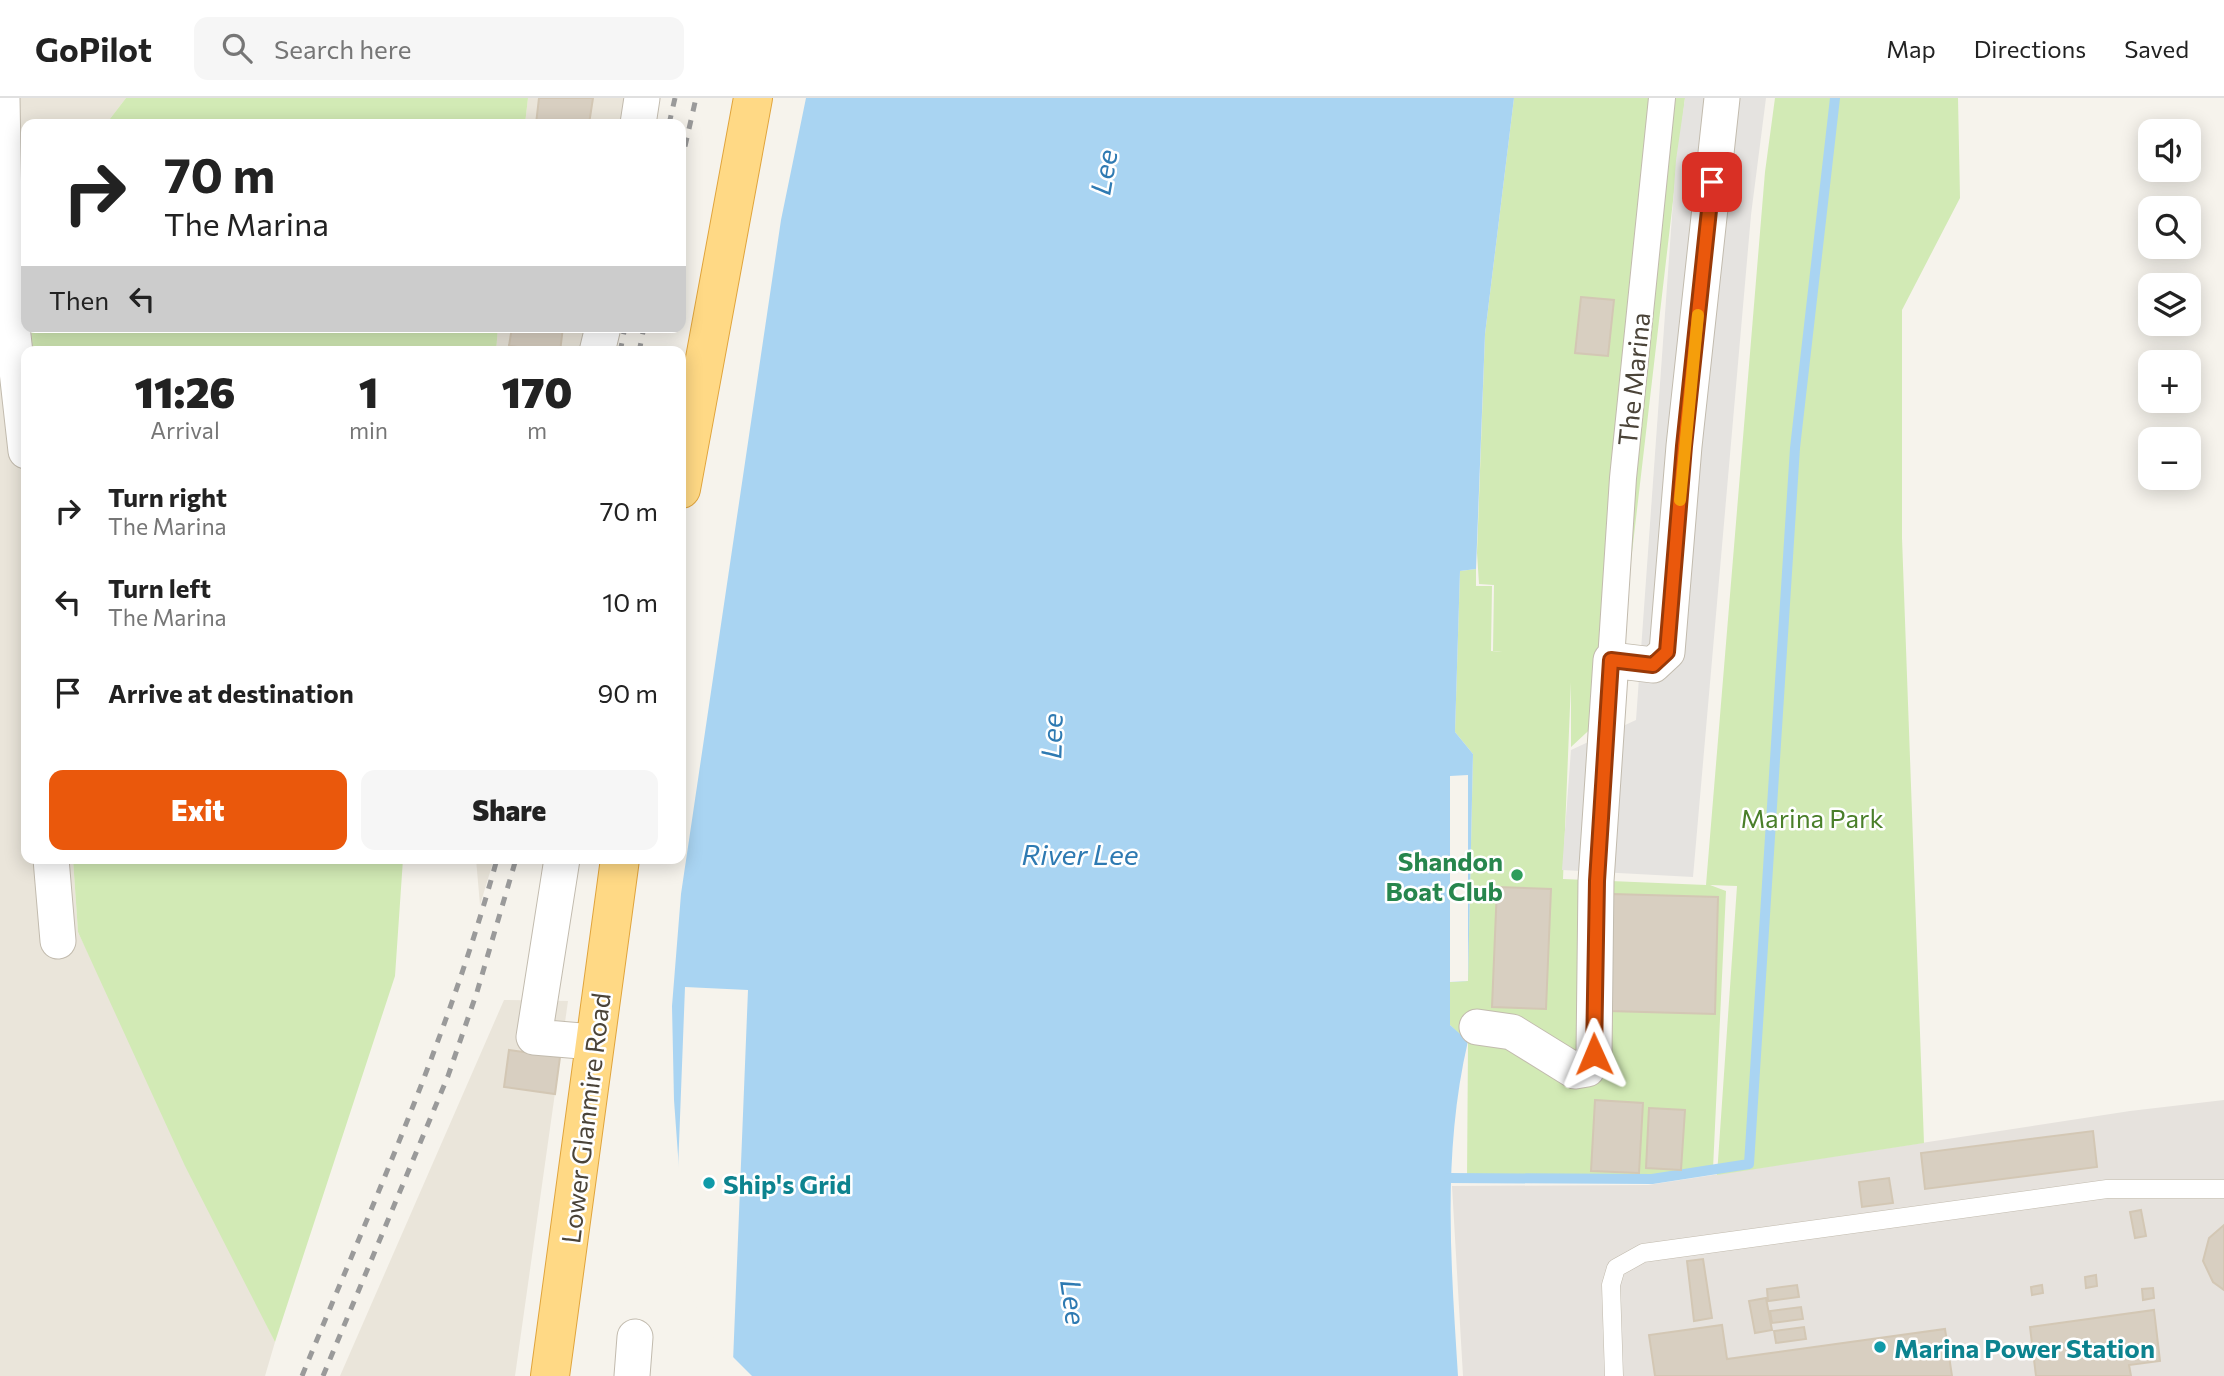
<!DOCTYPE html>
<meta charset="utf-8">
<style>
body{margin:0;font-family:Commissioner,sans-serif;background:#f6f6f6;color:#222;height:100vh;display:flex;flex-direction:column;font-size:26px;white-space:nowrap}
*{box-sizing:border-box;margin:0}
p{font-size:23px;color:#767676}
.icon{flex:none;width:38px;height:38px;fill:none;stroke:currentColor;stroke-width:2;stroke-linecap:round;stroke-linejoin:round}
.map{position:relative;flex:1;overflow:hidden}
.sheet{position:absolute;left:21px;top:248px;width:665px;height:518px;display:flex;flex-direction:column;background:#fff;border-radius:14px;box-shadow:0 4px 18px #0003}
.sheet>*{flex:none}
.top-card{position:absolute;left:21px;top:21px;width:665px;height:214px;border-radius:14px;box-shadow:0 4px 18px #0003;background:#fff;color:#222;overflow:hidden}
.fabs{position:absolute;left:2138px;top:21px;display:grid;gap:14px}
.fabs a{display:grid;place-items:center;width:63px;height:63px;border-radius:14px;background:#fff;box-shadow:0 4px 18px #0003;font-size:35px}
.pin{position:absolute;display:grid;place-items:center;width:60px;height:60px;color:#fff;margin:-30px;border-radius:14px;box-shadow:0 4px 10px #0006}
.me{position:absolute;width:77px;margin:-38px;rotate:359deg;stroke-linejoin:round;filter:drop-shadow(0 0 5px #0008)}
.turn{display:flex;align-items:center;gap:24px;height:147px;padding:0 28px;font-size:32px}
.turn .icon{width:91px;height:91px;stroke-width:2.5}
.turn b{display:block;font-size:49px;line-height:60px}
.then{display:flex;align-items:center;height:66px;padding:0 28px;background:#0003;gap:14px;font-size:26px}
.eta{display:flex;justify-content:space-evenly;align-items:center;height:119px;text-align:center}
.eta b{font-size:42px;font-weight:800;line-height:49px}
.primary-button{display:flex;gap:14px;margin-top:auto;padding:14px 28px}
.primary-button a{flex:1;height:80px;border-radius:14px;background:#ea580c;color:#fff;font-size:28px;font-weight:800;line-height:80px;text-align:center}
.primary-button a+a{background:#f6f6f6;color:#222}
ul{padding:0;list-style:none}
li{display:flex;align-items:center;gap:21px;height:91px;padding:0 28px}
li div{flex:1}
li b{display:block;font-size:26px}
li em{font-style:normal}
header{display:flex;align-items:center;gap:42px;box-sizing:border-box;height:98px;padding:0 35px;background:#fff;border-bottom:2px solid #e0e0e0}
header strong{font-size:33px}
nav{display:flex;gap:38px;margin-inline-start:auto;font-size:24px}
.search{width:490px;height:63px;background:#f6f6f6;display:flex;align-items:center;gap:18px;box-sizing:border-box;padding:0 24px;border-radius:14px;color:#767676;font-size:26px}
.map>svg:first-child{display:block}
.residential{fill:#eae5da}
.industrial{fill:#e6e2dd}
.green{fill:#d2eab5}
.parking{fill:#e5e3e0}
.water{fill:#a9d4f2}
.pier{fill:#f6f3ec}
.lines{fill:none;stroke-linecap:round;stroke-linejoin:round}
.stream{stroke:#a9d4f2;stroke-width:10}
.building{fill:#d8cfc1;stroke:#d3c7b4;stroke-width:2}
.service-casing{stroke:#c2bbae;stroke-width:19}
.pedestrian-casing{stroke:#c2bbae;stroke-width:28}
.minor-casing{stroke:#c2bbae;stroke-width:37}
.trunk-casing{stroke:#e0a43c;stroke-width:40}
.service{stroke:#fff;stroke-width:18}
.pedestrian{stroke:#fff;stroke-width:26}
.minor{stroke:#fff;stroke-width:35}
.trunk{stroke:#ffd985;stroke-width:38}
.rail{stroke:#9a9a9a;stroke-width:5;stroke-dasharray:9 9;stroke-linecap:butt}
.route-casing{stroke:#983908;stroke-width:18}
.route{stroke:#ea580c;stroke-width:12}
.slow{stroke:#f59e0b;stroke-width:12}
.leisure-dot{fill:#2e9e5b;stroke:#fff;stroke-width:2.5}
.culture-dot{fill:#0f9aa8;stroke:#fff;stroke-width:2.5}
.labels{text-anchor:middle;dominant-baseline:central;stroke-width:5;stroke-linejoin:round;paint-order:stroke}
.street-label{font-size:26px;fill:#4b4439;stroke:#fff}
.park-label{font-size:26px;fill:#4a7f2a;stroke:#fff}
.leisure-label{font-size:26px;font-weight:bold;fill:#27864d;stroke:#fff;text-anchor:end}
.culture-label{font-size:26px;font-weight:bold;fill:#0d838f;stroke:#fff;text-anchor:start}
.water-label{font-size:28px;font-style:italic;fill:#2e7ab2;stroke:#fff}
</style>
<header>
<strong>GoPilot</strong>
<div class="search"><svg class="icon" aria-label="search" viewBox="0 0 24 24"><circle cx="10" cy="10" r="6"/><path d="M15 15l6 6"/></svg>Search here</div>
<nav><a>Map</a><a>Directions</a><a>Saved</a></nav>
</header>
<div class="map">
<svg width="2224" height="1278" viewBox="0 0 2224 1278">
<rect width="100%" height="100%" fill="#f6f3ec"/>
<!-- residential -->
<path class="residential" d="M0,0H126L106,26H26V116L23,120L26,229H31L33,254H26V761H73L78,834L275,1244L265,1278H0Z
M528,0H655L651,26H525Z
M498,229H614L609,254H496Z
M476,761H494L480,807Z
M504,902L568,903L515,1278H340Z"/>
<!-- industrial -->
<path class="industrial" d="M2224,1002V1278H1463L1452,1088L1648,1087L2130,1013Z"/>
<!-- green -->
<path class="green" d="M126,0H528L525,26H106Z
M1514,0H1685L1614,609L1571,649V584L1563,781L1706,787L1765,74L1775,0H1958L1960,100L1902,212V440L1924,1045L1717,1077L1737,788L1710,787L1726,793L1713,1071L1652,1077L1467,1081L1468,944L1450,927V884L1468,882L1473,656L1455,634L1460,473L1476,471V488H1492L1491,553L1502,554L1493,553L1494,487L1479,486L1477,455L1485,236Z
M31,229H498L496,254H33Z
M73,761H403L395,878L275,1244L185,1068L78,834Z"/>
<!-- parking -->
<path class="parking" d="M1685,0H1766L1751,117L1693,779L1562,772L1571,652L1636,622L1676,62Z"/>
<!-- water -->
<path class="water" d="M806,0H1514L1485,236L1476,471L1460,473L1455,634L1473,656L1468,883L1450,884V927L1468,943C1442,1055 1451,1165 1458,1278H752L721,1247L684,1140L674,1002L672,908L681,796L781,122Z"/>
<!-- pier -->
<path class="pier" d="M1468,677V883L1450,884V678Z
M685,889L748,892L733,1264L718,1248L692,1201L680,1141L677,1098Z"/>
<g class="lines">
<!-- stream -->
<path class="stream" d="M1449,1080L1652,1081L1749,1066L1795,350L1835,0"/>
</g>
<!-- building -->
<path class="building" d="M539,0H593L589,26H536Z
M1581,199L1614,202L1608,258L1575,255Z
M512,229H563L560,254L509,248Z
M509,248L545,254H509Z
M1497,789L1551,791L1546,911L1492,909Z
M1612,796L1718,799L1715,916L1609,913Z
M509,952L560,959L555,996L504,989Z
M1595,1002L1643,1005L1639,1075L1591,1073Z
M1649,1010L1685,1012L1681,1072L1646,1070Z
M2093,1033L2097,1069L1925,1091L1921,1055Z
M1889,1080L1893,1105L1862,1109L1859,1084Z
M2141,1112L2146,1138L2135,1140L2130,1114Z
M2224,1127V1192L2213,1184L2203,1163L2209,1140Z
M1703,1161L1712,1220L1694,1223L1687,1163Z
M2096,1177L2097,1188L2086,1190L2085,1179Z
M1797,1187L1799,1199L1768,1203L1767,1191Z
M2042,1187L2043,1195L2032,1197L2031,1189Z
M2153,1190L2154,1200L2143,1202L2142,1191Z
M1766,1200L1772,1232L1755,1235L1749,1203Z
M1801,1209L1803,1221L1772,1225L1770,1213Z
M2154,1212L2160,1263L2129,1267L2131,1278H2036L2030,1229Z
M1722,1227L1727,1261L1945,1231L1952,1278H1655L1649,1237Z
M1804,1229L1806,1241L1776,1245L1774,1233Z"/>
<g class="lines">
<!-- service casing -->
<g class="service-casing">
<path id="service" d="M1614,1278L1611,1187L1616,1170L1643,1155L2107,1091H2224"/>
</g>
<!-- pedestrian casing -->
<g class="pedestrian-casing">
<path id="pedestrian" d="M1611,562L1623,380L1662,0"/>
</g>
<!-- minor casing -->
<g class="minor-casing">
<path id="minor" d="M2,0L5,166L26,353
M638,26L642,0
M597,254L603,229
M51,761L58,843
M562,761L534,939L593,944
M1477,929L1512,934L1575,973L1587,971L1594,956L1596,783L1611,562L1653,567L1667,554L1684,348L1722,0
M632,1278L635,1239"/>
</g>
<!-- trunk casing -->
<g class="trunk-casing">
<path id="trunk" d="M681,391L753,0
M550,1278L620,761"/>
</g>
<!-- service -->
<use href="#service" class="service"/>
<!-- pedestrian -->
<use href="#pedestrian" class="pedestrian"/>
<!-- minor -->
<use href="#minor" class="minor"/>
<!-- trunk -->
<use href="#trunk" class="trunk"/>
<!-- rail -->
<path class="rail" d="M669,26L675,0
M681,66L696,0
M620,254L625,229
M639,254L644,229
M302,1278C372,1107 448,940 497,761
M323,1278L448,978L477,894L516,761"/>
</g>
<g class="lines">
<!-- route casing -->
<g class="route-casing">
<path id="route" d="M1594,956L1597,783L1611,562L1653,567L1667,554L1684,348L1712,84"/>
</g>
<!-- route -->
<use href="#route" class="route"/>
<!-- slow -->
<path class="slow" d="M1680,402L1698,217"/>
</g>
<!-- markers -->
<circle class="leisure-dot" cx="1517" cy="777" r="7"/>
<g class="culture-dot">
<circle cx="709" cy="1085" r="7"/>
<circle cx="1880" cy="1249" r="7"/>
</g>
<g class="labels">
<!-- street labels -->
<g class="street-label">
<text transform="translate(1633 281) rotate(-84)">The Marina</text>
<text transform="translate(585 1020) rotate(-83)">Lower Glanmire Road</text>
</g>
<!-- park labels -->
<g class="park-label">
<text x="1812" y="719">Marina Park</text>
</g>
<!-- leisure labels -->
<g class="leisure-label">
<text x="1503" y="762">Shandon<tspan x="1503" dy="30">Boat Club</tspan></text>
</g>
<!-- culture labels -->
<g class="culture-label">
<text x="723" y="1085">Ship's Grid</text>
<text x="1894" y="1249">Marina Power Station</text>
</g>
<!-- water labels -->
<g class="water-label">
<text transform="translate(1103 74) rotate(-80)">Lee</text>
<text transform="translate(1051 638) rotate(-88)">Lee</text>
<text x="1080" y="756">River Lee</text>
<text transform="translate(1074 1204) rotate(82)">Lee</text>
</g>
</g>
</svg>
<div class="fabs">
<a><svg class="icon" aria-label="sound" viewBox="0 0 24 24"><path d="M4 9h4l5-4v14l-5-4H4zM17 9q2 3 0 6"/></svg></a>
<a><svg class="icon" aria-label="search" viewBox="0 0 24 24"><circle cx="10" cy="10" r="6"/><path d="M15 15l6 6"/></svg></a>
<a><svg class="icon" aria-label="layers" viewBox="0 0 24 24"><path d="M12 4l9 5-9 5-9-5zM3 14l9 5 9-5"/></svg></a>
<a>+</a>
<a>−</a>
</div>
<div class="pin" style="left:1712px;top:84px;background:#d93025"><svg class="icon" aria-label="arrive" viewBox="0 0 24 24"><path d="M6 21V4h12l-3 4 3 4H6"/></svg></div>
<svg class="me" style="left:1594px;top:956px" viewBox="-20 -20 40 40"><path d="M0-17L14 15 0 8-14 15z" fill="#ea580c" stroke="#fff" stroke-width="4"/></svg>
<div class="top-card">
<div class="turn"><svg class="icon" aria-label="right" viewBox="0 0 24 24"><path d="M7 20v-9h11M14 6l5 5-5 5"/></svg><div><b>70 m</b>The Marina</div></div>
<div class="then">Then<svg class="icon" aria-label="left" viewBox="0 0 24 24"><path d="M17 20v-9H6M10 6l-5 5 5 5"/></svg></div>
</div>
<section class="sheet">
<div class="eta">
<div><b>11:26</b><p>Arrival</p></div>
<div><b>1</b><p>min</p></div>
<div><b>170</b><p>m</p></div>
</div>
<ul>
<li><svg class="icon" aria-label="right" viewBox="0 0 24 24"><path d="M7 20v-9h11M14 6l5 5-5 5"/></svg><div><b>Turn right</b><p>The Marina</p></div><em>70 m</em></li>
<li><svg class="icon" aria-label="left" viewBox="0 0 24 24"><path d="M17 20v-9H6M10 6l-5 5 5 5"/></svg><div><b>Turn left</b><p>The Marina</p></div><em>10 m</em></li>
<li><svg class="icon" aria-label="arrive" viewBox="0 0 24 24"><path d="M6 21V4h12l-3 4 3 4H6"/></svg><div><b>Arrive at destination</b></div><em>90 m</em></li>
</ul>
<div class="primary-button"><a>Exit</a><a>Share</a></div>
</section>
</div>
